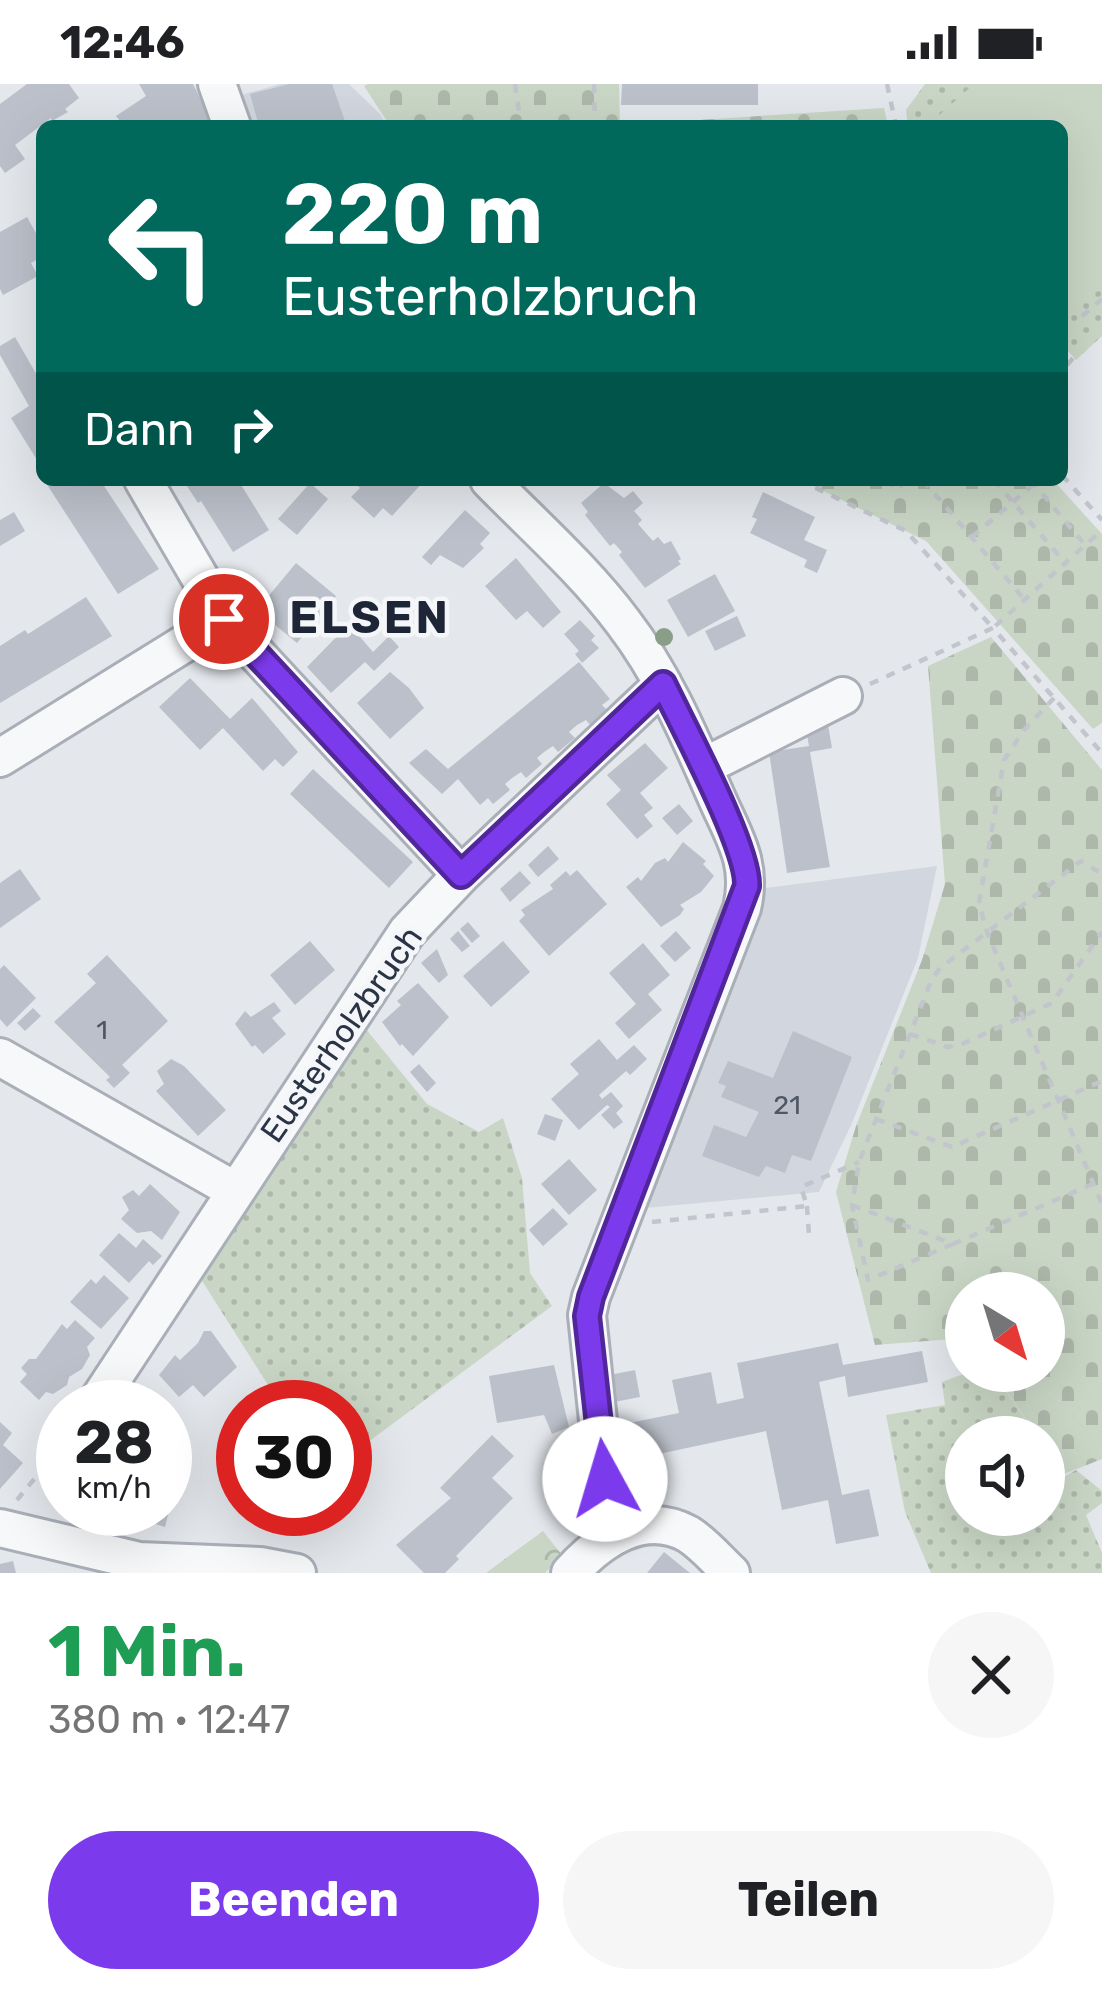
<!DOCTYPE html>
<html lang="de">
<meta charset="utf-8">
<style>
body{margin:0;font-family:Rubik,sans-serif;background:#f6f6f6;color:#202124;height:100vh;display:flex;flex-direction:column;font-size:45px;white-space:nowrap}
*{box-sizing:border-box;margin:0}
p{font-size:39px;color:#757577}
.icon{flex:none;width:66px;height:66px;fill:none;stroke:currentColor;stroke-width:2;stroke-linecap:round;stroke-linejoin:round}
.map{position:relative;height:1489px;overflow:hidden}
.side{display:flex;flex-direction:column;background:#fff;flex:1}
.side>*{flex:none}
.top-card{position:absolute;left:36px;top:36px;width:1032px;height:366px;border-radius:18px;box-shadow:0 12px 48px #0002;background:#00695c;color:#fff;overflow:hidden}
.needle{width:78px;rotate:142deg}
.controls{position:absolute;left:945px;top:1188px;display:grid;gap:24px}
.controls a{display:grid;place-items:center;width:120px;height:120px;border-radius:50%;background:#fff;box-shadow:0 12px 48px #0002;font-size:60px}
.speed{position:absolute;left:36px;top:1296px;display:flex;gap:24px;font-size:60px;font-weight:700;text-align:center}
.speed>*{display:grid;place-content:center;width:156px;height:156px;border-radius:50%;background:#fff;box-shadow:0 12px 48px #0002;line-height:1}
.speed small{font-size:30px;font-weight:400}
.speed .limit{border:18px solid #d22;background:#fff;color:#111}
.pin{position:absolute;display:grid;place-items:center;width:102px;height:102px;color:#fff;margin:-51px;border:6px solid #fff;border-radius:50%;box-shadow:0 3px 12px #0007}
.me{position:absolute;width:132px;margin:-66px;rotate:354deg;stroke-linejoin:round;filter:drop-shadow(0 0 9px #0008)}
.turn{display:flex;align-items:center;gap:42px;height:252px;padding:0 48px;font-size:54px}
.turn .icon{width:156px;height:156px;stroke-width:2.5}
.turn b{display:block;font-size:84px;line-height:102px}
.then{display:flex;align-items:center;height:114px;padding:0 48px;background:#0003;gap:24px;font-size:45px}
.round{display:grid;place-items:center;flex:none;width:126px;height:126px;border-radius:63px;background:#f6f6f6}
.summary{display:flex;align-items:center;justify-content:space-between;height:204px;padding:0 48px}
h1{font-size:72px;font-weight:700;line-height:90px;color:#1e9e55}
.button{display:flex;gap:24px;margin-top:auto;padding:24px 48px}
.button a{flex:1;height:138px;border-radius:72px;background:#7c3aed;color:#fff;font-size:48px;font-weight:700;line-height:138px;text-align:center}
.button a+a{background:#f6f6f6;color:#202124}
.status{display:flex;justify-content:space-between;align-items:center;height:84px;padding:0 60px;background:#fff;direction:ltr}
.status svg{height:33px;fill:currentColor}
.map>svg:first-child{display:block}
.built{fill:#d2d6de}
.grass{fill:url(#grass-dots)}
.forest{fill:url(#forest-crowns)}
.cemetery{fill:url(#cemetery-stones)}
.garden{fill:#c9d6c5}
.building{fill:#bbc0ca}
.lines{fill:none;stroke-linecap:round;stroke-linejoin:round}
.minor-casing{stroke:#a9aeb7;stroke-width:42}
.path{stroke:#c2c5cb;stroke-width:4.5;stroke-dasharray:9 9;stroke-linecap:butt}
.minor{stroke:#f7f8fa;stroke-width:36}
.tree{fill:#899d89}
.route-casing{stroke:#51269a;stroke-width:30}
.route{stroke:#7c3aed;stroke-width:21}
.labels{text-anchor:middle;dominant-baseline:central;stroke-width:9;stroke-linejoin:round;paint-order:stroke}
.number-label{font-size:27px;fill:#4f5766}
.street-label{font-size:33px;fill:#2b3445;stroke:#f4f6f9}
.district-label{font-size:45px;font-weight:bold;letter-spacing:3px;fill:#1d2536;stroke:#f4f6f9}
</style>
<div class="status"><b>12:46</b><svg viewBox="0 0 49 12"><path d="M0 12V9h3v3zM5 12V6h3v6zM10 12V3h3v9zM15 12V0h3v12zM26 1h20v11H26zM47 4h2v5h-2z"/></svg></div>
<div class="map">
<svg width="1102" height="1489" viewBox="0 0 1102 1489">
<defs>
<pattern id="grass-dots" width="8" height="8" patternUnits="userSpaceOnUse" patternTransform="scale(3)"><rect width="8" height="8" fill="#c9d6c5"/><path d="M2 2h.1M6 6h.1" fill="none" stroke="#adb8ab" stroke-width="1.8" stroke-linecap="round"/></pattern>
<pattern id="forest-crowns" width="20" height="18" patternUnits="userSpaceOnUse" patternTransform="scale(3)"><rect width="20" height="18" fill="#c9d6c5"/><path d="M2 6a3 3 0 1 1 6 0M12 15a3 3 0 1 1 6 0" fill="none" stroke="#adb8ab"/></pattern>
<pattern id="cemetery-stones" width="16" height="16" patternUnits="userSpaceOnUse" patternTransform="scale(3)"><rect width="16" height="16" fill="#c9d6c5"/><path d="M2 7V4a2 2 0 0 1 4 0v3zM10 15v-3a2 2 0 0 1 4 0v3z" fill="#adb8ab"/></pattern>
</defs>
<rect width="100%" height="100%" fill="#e4e7ec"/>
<!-- built -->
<path class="built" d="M280,0H349L380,30L387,42H248L238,12Z
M937,782L918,874L852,1039L819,1108L645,1124L766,804Z"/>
<!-- grass -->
<path class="grass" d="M925,0H1102V252L1076,276L1062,260V42H908L906,26Z
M361,939L427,1020L479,1048L503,1034L522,1094L530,1189L552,1222L345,1375V1323H282L199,1192Z
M972,1287H992L1038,1353H966V1431H1044V1362L1065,1392L1076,1386L1102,1407V1419L1086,1431L1102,1469V1489H931L905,1428L886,1331L945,1321L942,1298Z"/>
<!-- forest -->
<path class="forest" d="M543,1447L562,1471L545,1489H486Z"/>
<!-- cemetery -->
<path class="cemetery" d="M368,0H619L620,41L884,24L888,42H390L364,2Z
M801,396H1053L1102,450V639L1093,645L926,457Z
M991,553L1102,686V1375L1064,1390L1044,1361V1353H1038L993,1287H1044V1209H966V1254L875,1261L836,1108L856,1042L922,876L945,800L928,582Z"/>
<!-- garden -->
<path class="garden" d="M974,0H1102V203L1074,228L1062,215V42H927Z"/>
<!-- building -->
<path class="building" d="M27,0H69L79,14L65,25L68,28L52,37L51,34L15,61L25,75L5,89L0,82V20Z
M139,0H193L211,36L198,42H124L116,32L146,12Z
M289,0H332L346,40L259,42L250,10Z
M622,0H758V21H621Z
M27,133L42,160V173L31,179L38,192L3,211L0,205V148Z
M15,253L42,300V384L11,334L29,322L0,271V262Z
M44,396H100L159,485L118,510Z
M183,396H238L269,446L233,468L201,417L198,419Z
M351,396H425L392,432L383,424L374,434L351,413L360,404Z
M310,399L328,415L297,451L278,435Z
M604,399L624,414L633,407L643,419L634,427L642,436L638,440L653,457L658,453L664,460L671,457L681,475L678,477L681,480L645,504L619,471L622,468L614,459L610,462L585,431L588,428L581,419Z
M763,408L815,433L804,456L827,466L817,489L804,483L807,476L750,449L757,435L752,433Z
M465,426L490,449L480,460L484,464L463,484L440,471L431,481L422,473Z
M14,428L25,447L0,462V436Z
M516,474L561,528L543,544L527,527L516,536L485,502Z
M296,479L336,512L297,559L257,526Z
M715,490L735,527L688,553L667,516Z
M86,513L112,552L0,619V562L25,546L28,550Z
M737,532L746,552L715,567L705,547Z
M580,536L595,552L591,556L599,564L582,579L575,570L579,567L564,550Z
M349,540L373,568L389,552L399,563L374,587L365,578L331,609L307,583Z
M579,578L610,615L602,621L608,627L591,642L586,636L577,641L569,648L575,654L558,668L553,662L544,668L537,674L542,680L526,694L521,688L512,694L505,700L510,706L493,720L488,714L480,721L458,695L442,710L409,679L426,665L448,685Z
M390,588L409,604L424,624L390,655L357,619Z
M190,594L230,635L252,614L298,668L283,683L275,675L263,687L223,644L200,666L159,623Z
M826,629L832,664L810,668L830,783L787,789L769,668L809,662L805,639Z
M645,659L668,684L640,709L653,724L644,731L653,742L637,755L606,720L621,706L607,691Z
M313,685L413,778L389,804L290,710Z
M679,720L693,737L677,751L662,734Z
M683,758L706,777L703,780L714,792L701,808L680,821L684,825L680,831L661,843L626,803L638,793L641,797L655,779L665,774L668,778Z
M548,762L559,775L538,793L528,781Z
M20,785L41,815L0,844V799Z
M577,786L607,820L549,872L519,837L525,831L521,826L553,805L550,801L566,787L570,792Z
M520,787L531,799L510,818L500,805Z
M468,838L480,852L472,859L460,845Z
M458,847L470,862L462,868L450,855Z
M676,847L691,864L675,878L660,862Z
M310,857L335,886L295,921L270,891Z
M503,857L530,888L491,923L463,892Z
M643,859L670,891L648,910L662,926L629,955L615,939L636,920L609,889Z
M437,865L448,891L439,899L421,879Z
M107,871L168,937L122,981L130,989L114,1004L106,996L110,993L54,938L96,899L87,890Z
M4,881L36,914L7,943L0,935V885Z
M418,899L449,933L413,972L402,960L400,962L382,938L401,921L397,917Z
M274,918L281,927L272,934L286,950L263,970L255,961L252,963L235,940L245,927L251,933Z
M33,924L41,932L25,947L17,939Z
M793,947L852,973L811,1077L792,1071L785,1089L766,1082L759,1093L702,1072L714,1041L746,1053L759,1028L721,1013L726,1002L718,999L728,977L773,994Z
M599,955L617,976L634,961L647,975L630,991L626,987L599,1011L602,1015L611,1008L623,1022L616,1029L623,1038L614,1045L601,1031L610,1023L607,1021L579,1046L551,1015L579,990L570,980Z
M171,975L184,982L226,1026L198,1052L156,1007L164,1000L157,987Z
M419,980L436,999L427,1008L410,988Z
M545,1030L563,1036L555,1057L537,1050Z
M569,1075L597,1106L569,1131L541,1100Z
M150,1100L180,1128L162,1156L151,1147L137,1149L121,1135L129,1126L122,1113L133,1106L139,1112Z
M553,1124L568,1140L543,1162L529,1146Z
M119,1149L136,1164L143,1155L162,1172L153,1181L149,1177L129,1199L99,1171Z
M104,1191L129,1214L101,1245L70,1218L91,1195L96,1200Z
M75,1236L95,1254L87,1263L90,1271L82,1285L69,1293L67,1301L53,1310L46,1308L39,1316L20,1298L27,1290L21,1284L29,1275H36L62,1240L67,1245Z
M204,1247H211L237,1283L204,1313L193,1301L179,1313L159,1291L175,1271L180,1276L198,1259Z
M838,1259L843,1281L922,1267L928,1298L848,1313L845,1292L819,1298L842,1411L869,1405L879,1452L836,1460L828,1416L782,1426L766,1347L626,1377L619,1341L679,1329L672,1296L711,1288L717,1320L744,1314L737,1279Z
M554,1281L569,1343L552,1350L544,1331L497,1339L489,1292Z
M635,1286L640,1313L614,1318L609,1291Z
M147,1303L179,1338L170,1346L173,1357L169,1360L173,1365L169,1369H165V1323H124Z
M0,1338L12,1349L3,1361L23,1379L0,1405Z
M570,1347L594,1365L571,1396L546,1378Z
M492,1351L514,1372L492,1394L513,1414L456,1472L459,1475L445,1489H424L396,1461L451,1414L440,1404Z
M243,1382V1414L228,1391Z
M58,1388L63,1389V1412L51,1409Z
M165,1413L172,1415L165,1443L129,1432L130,1425H165Z
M664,1468L690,1489H647Z
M13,1477L16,1489H0V1480Z"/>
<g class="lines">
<!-- minor casing -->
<g class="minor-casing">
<path id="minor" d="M217,0L232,42
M143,396L224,535L461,791
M489,396C534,442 584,486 623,538C663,590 689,651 715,710C733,752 753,778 742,824L591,1213L587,1231L610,1452
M0,674L224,535
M703,683L843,612
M0,973L234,1106
M97,1318L407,848L461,791L663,600
M0,1444L139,1477L260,1482L297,1489
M570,1489C599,1457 643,1425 688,1450C704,1460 717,1476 731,1489"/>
</g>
<!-- path -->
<path class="path" d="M515,0L521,42
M594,0L595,42
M887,0L896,42
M1082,232L1102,215
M1067,281L1074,273
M1062,391L1102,436
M799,396L906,447L993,544L1102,446
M887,396L897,406L907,396
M923,396L1024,515
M994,396L1067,481
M1031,396L1085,461
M972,453L1034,400
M870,600L993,544L1102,669
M1054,614L1024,646L1004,676L979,819L987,848L1102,1120
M910,950L948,963L960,961L1052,919L1102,848
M876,1035L952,1063L1102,997
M852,1121L953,1160L1102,1096
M807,1122L809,1151
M652,1138L807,1122L801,1103L859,1078
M953,1160L868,1196L852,1121L859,1078L932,895L940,884L1081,777L1102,790
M17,1416L63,1360"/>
<!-- minor -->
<use href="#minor" class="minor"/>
</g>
<!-- trees -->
<circle class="tree" cx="664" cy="553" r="9"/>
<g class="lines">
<!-- route casing -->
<g class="route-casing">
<path id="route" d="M224,535L461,791L663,600C682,640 749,764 747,802L591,1213L587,1232L605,1395"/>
</g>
<!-- route -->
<use href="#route" class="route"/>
</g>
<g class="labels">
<!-- number labels -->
<g class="number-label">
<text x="102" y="946">1</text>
<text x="787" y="1021">21</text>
</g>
<!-- street labels -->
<g class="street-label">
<text transform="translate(341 950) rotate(-55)">Eusterholzbruch</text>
</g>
<!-- district labels -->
<g class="district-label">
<text x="370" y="533">ELSEN</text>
</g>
</g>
</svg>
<div class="controls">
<a><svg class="needle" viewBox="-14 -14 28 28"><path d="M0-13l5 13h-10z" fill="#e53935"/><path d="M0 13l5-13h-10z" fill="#757577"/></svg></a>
<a><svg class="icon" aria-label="sound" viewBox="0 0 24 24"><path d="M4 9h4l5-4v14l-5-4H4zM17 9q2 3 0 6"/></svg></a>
</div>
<div class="speed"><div>28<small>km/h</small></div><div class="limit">30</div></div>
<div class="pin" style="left:224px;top:535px;background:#d93025"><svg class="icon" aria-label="arrive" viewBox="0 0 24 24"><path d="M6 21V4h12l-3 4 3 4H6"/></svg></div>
<svg class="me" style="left:605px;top:1395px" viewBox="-20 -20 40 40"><circle r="19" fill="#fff"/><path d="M0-13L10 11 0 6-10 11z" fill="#7c3aed"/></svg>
<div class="top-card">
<div class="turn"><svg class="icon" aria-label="left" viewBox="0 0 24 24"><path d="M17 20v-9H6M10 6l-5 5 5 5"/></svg><div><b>220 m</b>Eusterholzbruch</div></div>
<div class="then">Dann<svg class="icon" aria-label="right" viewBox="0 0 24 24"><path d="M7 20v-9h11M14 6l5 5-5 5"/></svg></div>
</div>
</div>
<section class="side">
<div class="summary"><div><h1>1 Min.</h1><p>380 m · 12:47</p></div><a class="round"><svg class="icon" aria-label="close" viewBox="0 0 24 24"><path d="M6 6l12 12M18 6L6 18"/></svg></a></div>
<div class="button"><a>Beenden</a><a>Teilen</a></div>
</section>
